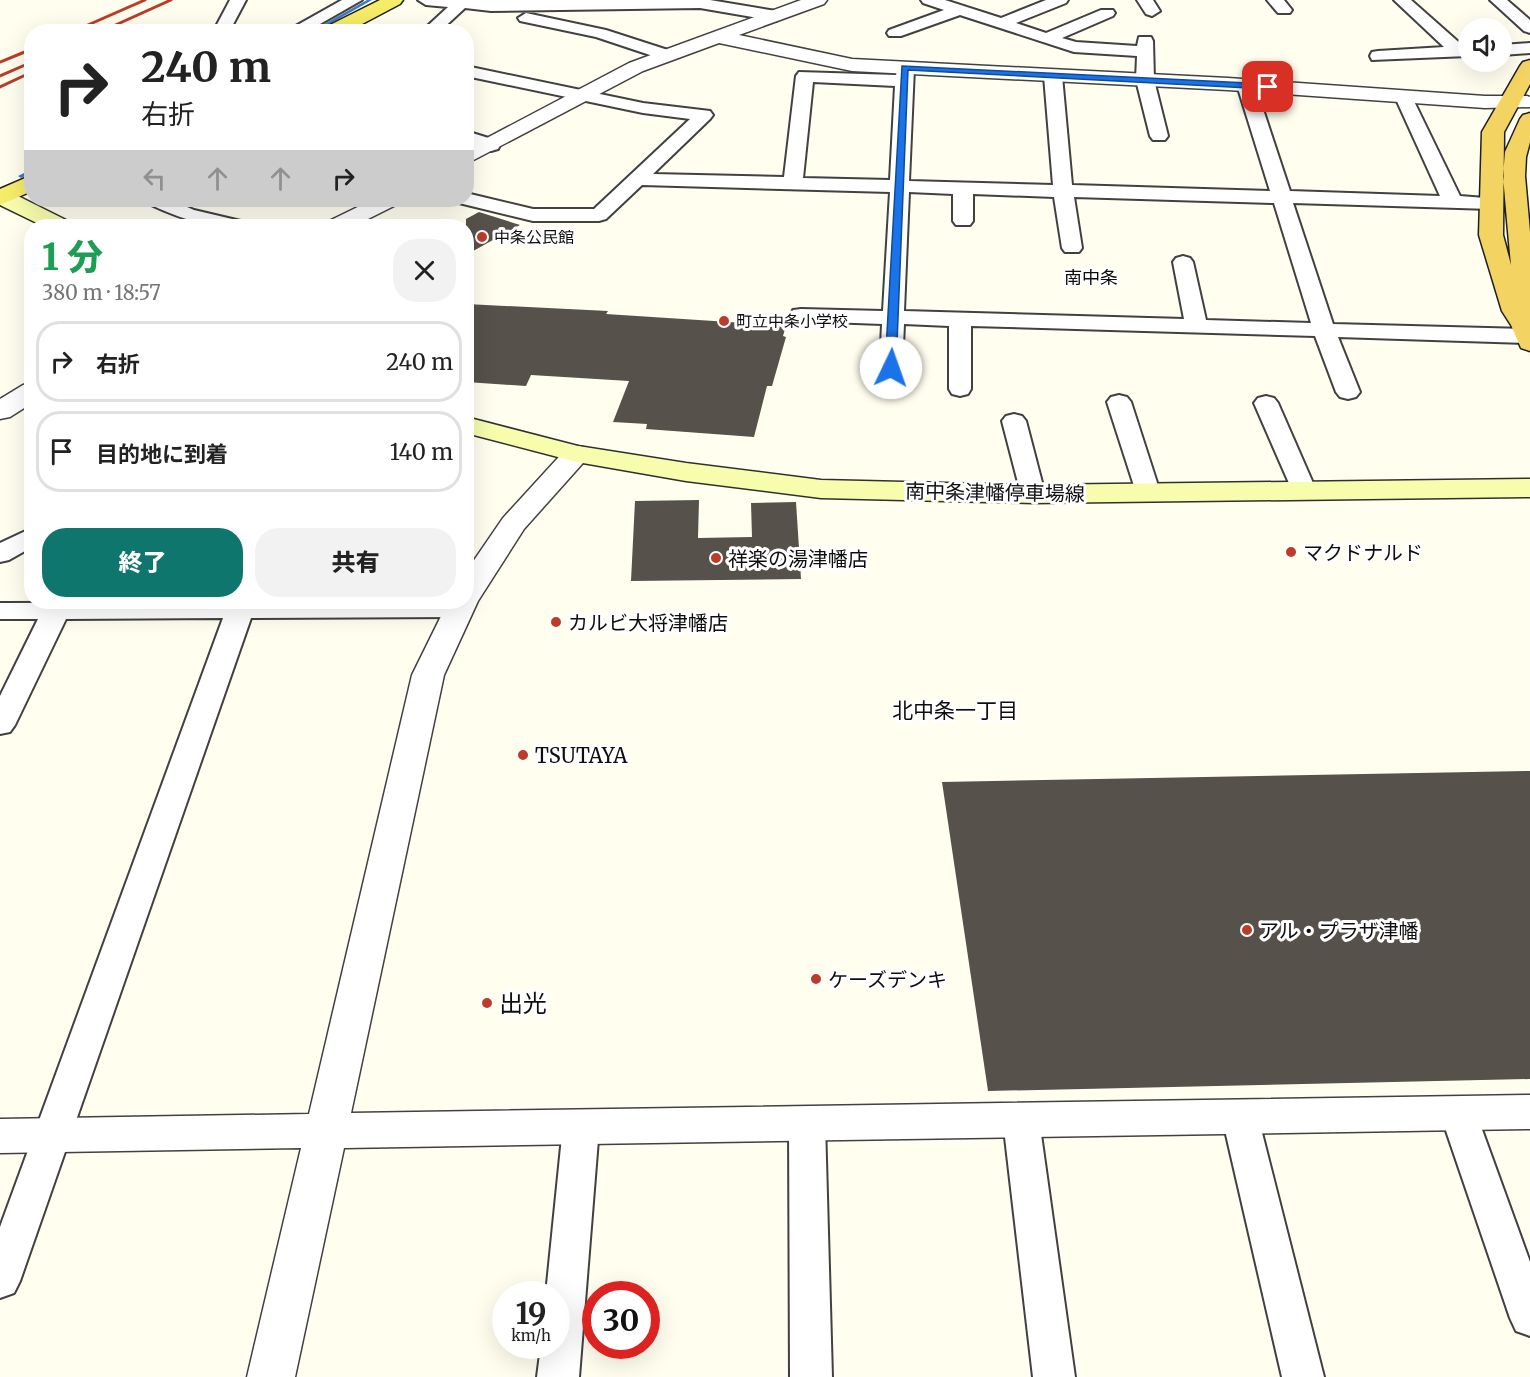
<!DOCTYPE html>
<html lang="ja">
<meta charset="utf-8">
<style>
body{margin:0;font-family:Merriweather,"Noto Sans JP",serif;background:#f2f2f2;color:#222;height:100vh;display:flex;flex-direction:column;font-size:22px;white-space:nowrap}
*{box-sizing:border-box;margin:0}
p{font-size:20px;color:#767676}
.icon{flex:none;width:33px;height:33px;fill:none;stroke:currentColor;stroke-width:2;stroke-linecap:round;stroke-linejoin:round}
.map{position:relative;flex:1;overflow:hidden}
.sheet{position:absolute;left:24px;top:219px;width:450px;height:390px;display:flex;flex-direction:column;background:#fff;border-radius:24px;box-shadow:0 6px 24px #0002}
.sheet>*{flex:none}
.banner{position:absolute;left:24px;top:24px;width:450px;height:183px;border-radius:24px;box-shadow:0 6px 24px #0002;background:#fff;color:#222;overflow:hidden}
.controls{position:absolute;left:1458px;top:18px;display:grid;gap:12px}
.controls a{display:grid;place-items:center;width:54px;height:54px;border-radius:50%;background:#fff;box-shadow:0 6px 24px #0002;font-size:30px}
.speed{position:absolute;left:492px;top:1281px;display:flex;gap:12px;font-size:30px;font-weight:700;text-align:center}
.speed>*{display:grid;place-content:center;width:78px;height:78px;border-radius:50%;background:#fff;box-shadow:0 6px 24px #0002;line-height:1}
.speed small{font-size:15px;font-weight:400}
.speed .limit{border:9px solid #d22;background:#fff;color:#111}
.pin{position:absolute;display:grid;place-items:center;width:51px;height:51px;color:#fff;margin:-26px;border-radius:12px;box-shadow:0 3px 9px #0006}
.me{position:absolute;width:66px;margin:-33px;rotate:3deg;stroke-linejoin:round;filter:drop-shadow(0 0 4px #0008)}
.turn{display:flex;align-items:center;gap:21px;height:126px;padding:0 18px;font-size:27px}
.turn .icon{width:78px;height:78px;stroke-width:2.5}
.turn b{display:block;font-size:42px;line-height:51px}
.lanes{display:flex;align-items:center;height:57px;padding:0 18px;background:#0003;justify-content:center;gap:30px;direction:ltr}
.lanes .off{opacity:.35}
.round{display:grid;place-items:center;flex:none;width:63px;height:63px;border-radius:24px;background:#f2f2f2}
.summary{display:flex;align-items:center;justify-content:space-between;height:102px;padding:0 18px}
h1{font-size:36px;font-weight:800;line-height:45px;color:#1e9e55}
.cta{display:flex;gap:12px;margin-top:auto;padding:12px 18px}
.cta a{flex:1;height:69px;border-radius:24px;background:#0f766e;color:#fff;font-size:24px;font-weight:800;line-height:69px;text-align:center}
.cta a+a{background:#f2f2f2;color:#222}
ul{padding:0;list-style:none}
li{display:flex;align-items:center;gap:18px;height:81px;margin:0 12px 9px;padding:0 6px;border:3px solid #e0e0e0;border-radius:24px}
li div{flex:1}
li b{display:block;font-size:22px}
li em{font-style:normal}
.map>svg:first-child{display:block}
.lines{fill:none;stroke-linecap:round;stroke-linejoin:round}
.stream{fill:#3e79ca;fill-rule:evenodd}
.building{fill:#56514a}
.minor-casing{stroke:#414141;stroke-width:4}
.tertiary-casing{stroke:#414141;stroke-width:3}
.secondary-casing{stroke:#303030;stroke-width:3}
.primary-casing{stroke:#1f1f1f;stroke-width:3}
.trunk-casing{stroke:#1f1f1f;stroke-width:3}
.minor{fill:#fff;fill-rule:evenodd}
.tertiary{fill:#fff;fill-rule:evenodd}
.secondary{fill:#f7fdac;fill-rule:evenodd}
.primary{fill:#f5ec69;fill-rule:evenodd}
.trunk{fill:#f3d362;fill-rule:evenodd}
.rail{stroke:#bb3c29;stroke-width:3}
.route{fill:#1a73e8;stroke:#114b97;stroke-width:1.5}
.poi-dot{fill:#bb3c29;stroke:#fff;stroke-width:2}
.labels{text-anchor:middle;dominant-baseline:central;stroke-width:6;stroke-linejoin:round;paint-order:stroke}
.far-poi-label{font-size:16px;fill:#0e0e0e;stroke:#fff;text-anchor:start}
.far-quarter-label{font-size:18px;fill:#0e0e0e;stroke:#fff}
.street-label{font-size:20px;fill:#0e0e0e;stroke:#fff}
.poi-label{font-size:20px;fill:#0e0e0e;stroke:#fff;text-anchor:start}
.neighbourhood-label{font-size:21px;fill:#0e0e0e;stroke:#fff}
.near-poi-label{font-size:24px;fill:#0e0e0e;stroke:#fff;text-anchor:start}
</style>
<div class="map">
<svg width="1530" height="1377" viewBox="0 0 1530 1377">
<rect width="100%" height="100%" fill="#fffeef"/>
<g class="lines">
<!-- stream -->
<path class="stream" d="M367,0H372L316,32H310Z
M32,169V173L21,178L18,176Z"/>
</g>
<!-- building -->
<path class="building" d="M479,212L520,225L466,255V219Z
M466,304L608,311L606,314L760,324L761,321L787,322L783,336L786,337L772,386H767L754,437L646,429L647,424L613,422L629,381L531,375L526,386L466,382Z
M699,500L698,538L752,537L751,503L796,502L801,579L631,581L635,501Z
M1530,771V1079L988,1091L942,782Z"/>
<g class="lines">
<!-- minor casing -->
<g class="minor-casing">
<path id="minor" d="M230,0H246L229,32H213Z
M342,0H362L306,32H285Z
M418,0H710L776,11L784,16L776,21L700,8L491,11L465,8L439,32H421L448,7L426,5Z
M921,0H945L1001,18L1046,0H1068L1066,3L1016,23L1046,33L1101,10H1113L1115,13L1113,16L1062,38L1076,42L1137,46L1139,37H1151L1153,41L1154,80L1168,136L1165,140H1153L1150,136L1136,80L1137,56L1074,52L960,15L901,36H889L887,33L889,30L944,10L923,3Z
M1137,0H1153L1160,11L1152,16L1146,14Z
M1267,0H1284L1292,10L1290,13H1278Z
M1394,0H1411L1463,46H1468V56L1372,60L1370,56L1372,52L1378,51L1444,47Z
M1490,0H1507L1530,20V33L1524,31Z
M526,13L606,30L674,52L676,56L668,61L596,37L520,21L518,18Z
M1530,43V53L1502,55V45Z
M905,63L911,64L914,68L909,181L1053,185L1044,76L1047,72H1059L1062,76L1072,185L1270,191L1237,85L1240,81H1252L1255,85L1290,191L1440,196L1395,97L1398,93H1410L1460,196L1498,199L1501,203L1498,207L1491,209L1293,203L1333,324L1530,329V343L1338,337L1360,392L1356,397L1348,399L1340,397L1336,392L1315,336L971,326V389L968,394L960,396L952,394L949,389V326L904,324L902,368L899,373L891,375L883,373L880,368L882,324L801,321L793,320L790,315L793,310L801,309L883,311L890,192L642,185L606,219L599,221H533L459,203L457,200H466V193L533,209H594L690,119L643,113L466,76V66L643,103L710,111L713,115L710,119L653,174L784,177L796,76L799,72L896,75L899,64ZM813,82L895,86L890,180L803,178ZM909,192L953,194V221L956,225H970L973,221V194L1054,197L1062,248L1065,252H1079L1082,248L1074,197L1274,203L1311,323L1206,320L1193,262L1190,258L1183,256L1176,258L1173,262L1184,319L904,311Z
M466,131L498,141L500,145L498,149L491,151L466,142Z
M146,200H171L194,210L245,222L248,226C213,230 181,219 149,204Z
M1119,395L1127,397L1131,402L1160,492L1157,497L1148,499L1139,497L1136,492L1107,402L1111,397Z
M1266,396L1274,398L1278,403L1316,490L1313,495L1304,497L1295,495L1292,490L1254,403L1258,398Z
M1014,414L1022,416L1026,421L1045,494L1042,499L1033,501L1024,499L1021,494L1002,421L1006,416Z
M32,528V547L9,560L0,562V543Z
M460,602L468,603L472,609L468,615L458,617L251,618L20,1281L14,1293L0,1298V1227L223,618L66,619L15,725L10,732L0,734V696L38,619H0V603Z
M1458,1098L1471,1103L1476,1113L1530,1262V1336L1516,1331L1510,1318L1440,1113L1445,1103Z
M1240,1102L1253,1107L1258,1117L1324,1377H1282L1222,1117L1227,1107Z
M1021,1105L1034,1110L1039,1120L1075,1377H1033L1003,1120L1008,1110Z
M807,1108L820,1113L825,1123L832,1377H790L789,1123L794,1113Z
M581,1112L594,1117L599,1127L579,1377H537L541,1346H556V1294H546L563,1127L568,1117Z"/>
</g>
<!-- tertiary casing -->
<g class="tertiary-casing">
<path id="tertiary" d="M801,0H827L824,4L739,35L852,59L1228,78L1485,96H1527L1530,97V107L1485,108L1228,90L852,71L719,43L643,71L466,164V149L629,63Z
M372,200H399L396,205L354,226H325L329,221Z
M32,383V403L10,417L0,419V399L23,385Z
M577,446L587,448L591,454L524,529L478,601L444,675L351,1113L1530,1095V1129L344,1148L295,1377H247L301,1148L0,1153V1119L309,1114L412,675L448,602H466V572L503,518L567,448Z"/>
</g>
<!-- secondary casing -->
<g class="secondary-casing">
<path id="secondary" d="M0,191L10,192L68,221L72,226H43L0,205Z
M466,417L578,446L686,463L821,480L1033,485L1530,479V497L1033,503L821,498L686,481L577,462L466,433Z"/>
</g>
<!-- primary casing -->
<g class="primary-casing">
<path id="primary" d="M380,0H403L400,4L347,32H322L324,28Z
M32,175V191L0,205V189Z"/>
</g>
<!-- trunk casing -->
<g class="trunk-casing">
<path id="trunk" d="M1530,60V84L1504,132L1503,235L1511,265L1503,176L1505,152L1520,119L1523,115L1530,113V142L1526,157L1525,176L1530,232V351L1521,348L1511,325L1502,311L1479,235L1482,132L1520,66L1523,62Z"/>
</g>
<!-- minor -->
<use href="#minor" class="minor"/>
<!-- tertiary -->
<use href="#tertiary" class="tertiary"/>
<!-- secondary -->
<use href="#secondary" class="secondary"/>
<!-- primary -->
<use href="#primary" class="primary"/>
<!-- trunk -->
<use href="#trunk" class="trunk"/>
<!-- rail -->
<path class="rail" d="M72,32L145,0
M100,32L171,0
M0,62L32,49
M0,76L32,62
M0,87L32,72"/>
</g>
<!-- route -->
<path class="route" d="M902,66L1268,84L1272,87L1268,89L908,70L896,368L891,371L885,368Z"/>
<!-- markers -->
<g class="poi-dot">
<circle cx="482" cy="237" r="6"/>
<circle cx="724" cy="321" r="6"/>
<circle cx="1291" cy="552" r="6"/>
<circle cx="716" cy="558" r="6"/>
<circle cx="556" cy="622" r="6"/>
<circle cx="523" cy="755" r="6"/>
<circle cx="1247" cy="930" r="6"/>
<circle cx="816" cy="979" r="6"/>
<circle cx="487" cy="1003" r="6"/>
</g>
<g class="labels">
<!-- far-poi labels -->
<g class="far-poi-label">
<text x="494" y="237">中条公民館</text>
<text x="736" y="321">町立中条小学校</text>
</g>
<!-- far-quarter labels -->
<g class="far-quarter-label">
<text x="1091" y="277">南中条</text>
</g>
<!-- street labels -->
<g class="street-label">
<text transform="translate(995 492) rotate(1)">南中条津幡停車場線</text>
</g>
<!-- poi labels -->
<g class="poi-label">
<text x="1303" y="552">マクドナルド</text>
<text x="728" y="558">祥楽の湯津幡店</text>
<text x="568" y="622">カルビ大将津幡店</text>
<text x="535" y="755">TSUTAYA</text>
<text x="1259" y="930">アル・プラザ津幡</text>
<text x="828" y="979">ケーズデンキ</text>
</g>
<!-- neighbourhood labels -->
<g class="neighbourhood-label">
<text x="955" y="710">北中条一丁目</text>
</g>
<!-- near-poi labels -->
<g class="near-poi-label">
<text x="499" y="1003">出光</text>
</g>
</g>
</svg>
<div class="controls">
<a><svg class="icon" aria-label="sound" viewBox="0 0 24 24"><path d="M4 9h4l5-4v14l-5-4H4zM17 9q2 3 0 6"/></svg></a>
</div>
<div class="speed"><div>19<small>km/h</small></div><div class="limit">30</div></div>
<div class="pin" style="left:1268px;top:87px;background:#d93025"><svg class="icon" aria-label="arrive" viewBox="0 0 24 24"><path d="M6 21V4h12l-3 4 3 4H6"/></svg></div>
<svg class="me" style="left:891px;top:368px" viewBox="-20 -20 40 40"><circle r="19" fill="#fff"/><path d="M0-13L10 11 0 6-10 11z" fill="#1a73e8"/></svg>
<div class="banner">
<div class="turn"><svg class="icon" aria-label="right" viewBox="0 0 24 24"><path d="M7 20v-9h11M14 6l5 5-5 5"/></svg><div><b>240 m</b>右折</div></div>
<div class="lanes"><svg class="icon off" aria-label="left" viewBox="0 0 24 24"><path d="M17 20v-9H6M10 6l-5 5 5 5"/></svg><svg class="icon off" aria-label="ahead" viewBox="0 0 24 24"><path d="M12 20V5M6 11l6-6 6 6"/></svg><svg class="icon off" aria-label="ahead" viewBox="0 0 24 24"><path d="M12 20V5M6 11l6-6 6 6"/></svg><svg class="icon" aria-label="right" viewBox="0 0 24 24"><path d="M7 20v-9h11M14 6l5 5-5 5"/></svg></div>
</div>
<section class="sheet">
<div class="summary"><div><h1>1 分</h1><p>380 m · 18:57</p></div><a class="round"><svg class="icon" aria-label="close" viewBox="0 0 24 24"><path d="M6 6l12 12M18 6L6 18"/></svg></a></div>
<ul>
<li><svg class="icon" aria-label="right" viewBox="0 0 24 24"><path d="M7 20v-9h11M14 6l5 5-5 5"/></svg><div><b>右折</b></div><em>240 m</em></li>
<li><svg class="icon" aria-label="arrive" viewBox="0 0 24 24"><path d="M6 21V4h12l-3 4 3 4H6"/></svg><div><b>目的地に到着</b></div><em>140 m</em></li>
</ul>
<div class="cta"><a>終了</a><a>共有</a></div>
</section>
</div>
